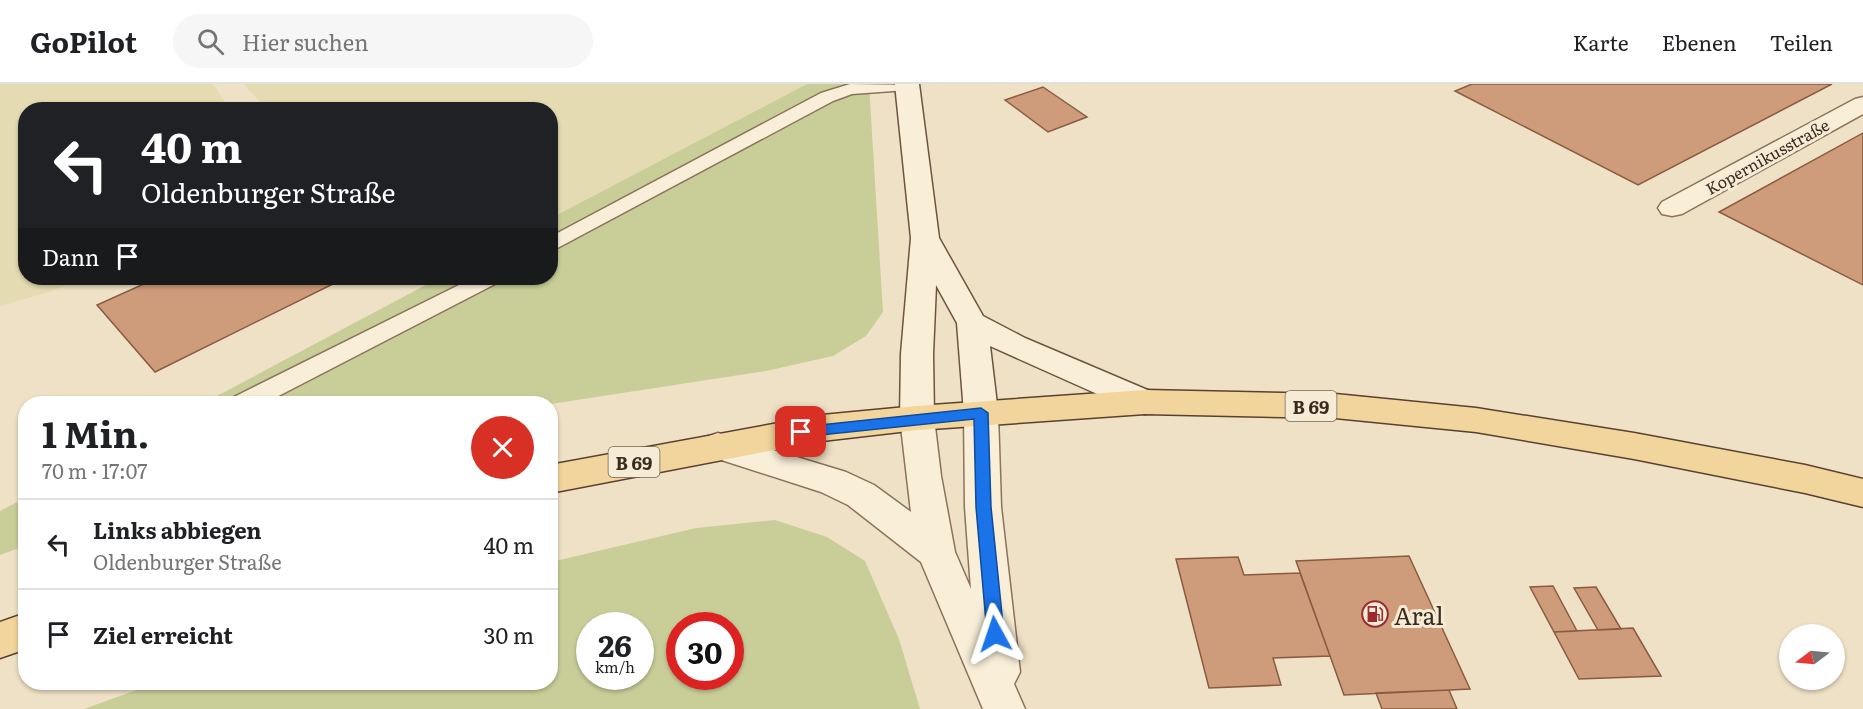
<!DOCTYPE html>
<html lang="de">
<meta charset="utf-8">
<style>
body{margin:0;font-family:Literata,serif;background:#f6f6f6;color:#202124;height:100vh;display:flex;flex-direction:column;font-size:22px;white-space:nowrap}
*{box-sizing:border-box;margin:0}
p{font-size:20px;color:#757577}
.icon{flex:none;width:33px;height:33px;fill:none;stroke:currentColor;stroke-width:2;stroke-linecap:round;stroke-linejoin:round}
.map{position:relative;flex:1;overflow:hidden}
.drawer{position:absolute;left:18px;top:312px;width:540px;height:294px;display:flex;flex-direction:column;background:#fff;border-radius:24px;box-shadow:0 2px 4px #0004}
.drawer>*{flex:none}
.top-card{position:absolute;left:18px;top:18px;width:540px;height:183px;border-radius:24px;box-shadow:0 2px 4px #0004;background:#202124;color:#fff;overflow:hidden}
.needle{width:39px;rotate:254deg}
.controls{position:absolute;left:1779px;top:540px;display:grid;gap:12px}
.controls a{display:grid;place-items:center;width:66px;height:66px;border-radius:50%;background:#fff;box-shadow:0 2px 4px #0004;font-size:30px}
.speed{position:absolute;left:576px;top:528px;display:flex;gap:12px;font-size:30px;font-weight:700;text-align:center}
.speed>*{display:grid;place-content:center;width:78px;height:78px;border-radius:50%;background:#fff;box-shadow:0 2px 4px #0004;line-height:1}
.speed small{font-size:15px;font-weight:400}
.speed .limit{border:9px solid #d22;background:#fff;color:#111}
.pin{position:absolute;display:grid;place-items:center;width:51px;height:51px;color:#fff;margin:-26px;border-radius:12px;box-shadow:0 3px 9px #0006}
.me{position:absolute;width:66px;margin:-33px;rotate:355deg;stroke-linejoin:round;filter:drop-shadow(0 0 4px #0008)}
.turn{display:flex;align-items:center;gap:21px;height:126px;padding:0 24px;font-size:27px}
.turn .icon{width:78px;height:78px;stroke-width:2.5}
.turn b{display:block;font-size:42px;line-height:51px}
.then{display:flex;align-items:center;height:57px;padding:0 24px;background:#0003;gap:12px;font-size:22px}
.round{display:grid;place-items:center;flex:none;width:63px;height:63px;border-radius:32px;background:#f6f6f6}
.summary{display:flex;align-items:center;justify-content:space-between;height:102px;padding:0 24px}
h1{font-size:36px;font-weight:700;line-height:45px}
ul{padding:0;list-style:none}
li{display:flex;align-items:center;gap:18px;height:90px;padding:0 24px;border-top:2px solid #e0e0e0}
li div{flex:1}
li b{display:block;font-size:22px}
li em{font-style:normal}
header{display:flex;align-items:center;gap:36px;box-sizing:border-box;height:84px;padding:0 30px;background:#fff;border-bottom:2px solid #e0e0e0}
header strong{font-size:28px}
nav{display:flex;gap:33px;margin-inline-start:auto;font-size:21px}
.search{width:420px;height:54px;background:#f6f6f6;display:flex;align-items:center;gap:15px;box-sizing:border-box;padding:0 21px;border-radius:33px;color:#757577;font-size:22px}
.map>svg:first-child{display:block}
.farmland{fill:#e5dbb3}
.green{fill:#c9ce99;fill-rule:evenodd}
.building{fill:#ce9b7b;stroke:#8a5b40;stroke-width:1.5}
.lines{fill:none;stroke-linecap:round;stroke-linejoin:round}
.service-casing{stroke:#8b735b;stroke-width:3}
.minor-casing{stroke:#8b735b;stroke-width:3}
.secondary-casing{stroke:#6d543e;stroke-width:3}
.primary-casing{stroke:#59412f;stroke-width:3}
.service{fill:#f9efd9;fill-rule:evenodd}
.minor{fill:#f9efd9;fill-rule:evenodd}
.secondary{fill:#f9efd9;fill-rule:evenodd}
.primary{fill:#f2d59d;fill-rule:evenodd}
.route{fill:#1a73e8;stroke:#114b97;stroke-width:1.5}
.labels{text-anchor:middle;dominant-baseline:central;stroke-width:6;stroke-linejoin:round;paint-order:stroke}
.far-street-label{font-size:16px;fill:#3b2b1f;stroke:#f6ecd5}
.shield{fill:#f6ecd5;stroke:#736556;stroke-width:1.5}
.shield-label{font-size:18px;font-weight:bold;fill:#3b2b1f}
.near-poi-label{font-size:24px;fill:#3b2b1f;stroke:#f6ecd5;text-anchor:start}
</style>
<header>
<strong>GoPilot</strong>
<div class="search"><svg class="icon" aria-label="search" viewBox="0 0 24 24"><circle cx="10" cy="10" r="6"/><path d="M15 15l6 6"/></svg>Hier suchen</div>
<nav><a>Karte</a><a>Ebenen</a><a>Teilen</a></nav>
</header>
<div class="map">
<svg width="1863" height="625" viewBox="0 0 1863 625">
<rect width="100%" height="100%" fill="#efe1c6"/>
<!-- farmland -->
<path class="farmland" d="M0,0H213L230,25L26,26V194H85L49,208L0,222Z
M244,0H807L551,134L550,26L266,25Z"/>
<!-- green -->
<path class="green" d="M807,0H869L883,228L866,252L833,272L766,287L551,320H202L439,194H550L551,134Z
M25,414V462L0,471V427Z
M775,436L827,453L865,477L899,555L920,625H84L156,599L550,598L551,478L696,444ZM590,542H640V592H590ZM680,542H730V592H680Z"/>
<!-- building -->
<path class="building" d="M1472,0H1832L1638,101L1455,7Z
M1043,3L1087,33L1048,48L1005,16Z
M1863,49V201L1719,128Z
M157,194H345L155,288L97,221Z
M1409,472L1470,605L1344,611L1296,477Z
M1238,473L1244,491L1300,489L1330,572L1273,574L1281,601L1209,604L1176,475Z
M1553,502L1577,547L1554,548L1530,503Z
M1596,503L1621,545L1598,546L1574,504Z
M1633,544L1661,592L1579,595L1554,548Z
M1449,606L1457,625H1382L1376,609Z"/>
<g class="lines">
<!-- service casing -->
<g class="service-casing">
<path id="service" d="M850,0L915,1L907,6L852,10L833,17L550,168V153L821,9Z
M473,194H500L497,199L263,320H229L232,314Z"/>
</g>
<!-- minor casing -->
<g class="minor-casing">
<path id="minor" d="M1863,13V30L1682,130L1672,132L1662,130L1658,124L1662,118L1855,15Z
M981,317L993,320L998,329L1001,423L1020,588L1014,600L1025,625H983L921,478L848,421L821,408L706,371L701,362L706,353L718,349L846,388L874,401L911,428L900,334L905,325L917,322L929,325L934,334L941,392L955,468L971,505L965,423L964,329L969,320Z"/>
</g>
<!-- secondary casing -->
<g class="secondary-casing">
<path id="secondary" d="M895,0H919L939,154L983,232L1025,254L1157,310L1162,318L1157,326L1145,330L1133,326L990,262L998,329L993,338L981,341L969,338L964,329L957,239L936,201L933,270L934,334L929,343L917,346L905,343L900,334L901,270L911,154Z"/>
</g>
<!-- primary casing -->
<g class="primary-casing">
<path id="primary" d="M1145,306L1335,310L1476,324L1634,349L1805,381L1863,395V423L1805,409L1634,375L1476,348L1335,334L1145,330L917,346L822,357L550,409V381L822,331L917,322Z
M26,529V565L0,574V538Z"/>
</g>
<!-- service -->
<use href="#service" class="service"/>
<!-- minor -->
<use href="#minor" class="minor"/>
<!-- secondary -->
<use href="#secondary" class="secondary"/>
<!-- primary -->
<use href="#primary" class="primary"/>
</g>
<!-- route -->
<path class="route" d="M981,324L988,329L991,423L1004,550L1001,556L995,558L989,556L987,550L976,423L974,335L801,353L794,348L801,343Z"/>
<!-- icons -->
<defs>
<g id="fuel-ring" transform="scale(1.35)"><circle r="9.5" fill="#f6ecd5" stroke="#9b2a2f" stroke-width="1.5"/><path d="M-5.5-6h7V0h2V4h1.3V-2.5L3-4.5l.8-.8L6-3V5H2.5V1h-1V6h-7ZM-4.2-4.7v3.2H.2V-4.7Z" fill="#9b2a2f"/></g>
</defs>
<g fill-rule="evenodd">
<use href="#fuel-ring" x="1375" y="530"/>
</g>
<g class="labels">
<!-- far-street labels -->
<g class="far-street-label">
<text transform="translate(1767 72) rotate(-29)">Kopernikusstraße</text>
</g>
<!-- shield labels -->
<g class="shield">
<rect x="1285.5" y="307" width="51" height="30" rx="4.5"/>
<rect x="608.5" y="363" width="51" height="30" rx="4.5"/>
</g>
<g class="shield-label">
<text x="1311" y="322">B 69</text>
<text x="634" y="378">B 69</text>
</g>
<!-- near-poi labels -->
<g class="near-poi-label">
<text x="1394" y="530">Aral</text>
</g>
</g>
</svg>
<div class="controls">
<a><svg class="needle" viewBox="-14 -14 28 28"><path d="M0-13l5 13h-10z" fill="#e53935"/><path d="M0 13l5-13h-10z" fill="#757577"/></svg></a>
</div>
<div class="speed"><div>26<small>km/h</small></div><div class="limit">30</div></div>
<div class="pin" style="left:801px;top:348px;background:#d93025"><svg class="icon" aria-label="arrive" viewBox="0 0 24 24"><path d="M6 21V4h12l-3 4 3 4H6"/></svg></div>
<svg class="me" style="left:995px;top:550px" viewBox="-20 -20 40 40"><path d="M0-17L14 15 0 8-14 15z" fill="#1a73e8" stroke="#fff" stroke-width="4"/></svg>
<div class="top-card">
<div class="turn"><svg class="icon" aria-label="left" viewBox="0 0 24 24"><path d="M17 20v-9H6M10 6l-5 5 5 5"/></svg><div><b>40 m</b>Oldenburger Straße</div></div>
<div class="then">Dann<svg class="icon" aria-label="arrive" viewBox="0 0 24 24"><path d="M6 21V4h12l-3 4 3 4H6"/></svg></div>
</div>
<section class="drawer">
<div class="summary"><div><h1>1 Min.</h1><p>70 m · 17:07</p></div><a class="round" style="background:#d93025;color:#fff"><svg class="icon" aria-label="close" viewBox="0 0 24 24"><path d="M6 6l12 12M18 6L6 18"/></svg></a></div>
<ul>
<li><svg class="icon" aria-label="left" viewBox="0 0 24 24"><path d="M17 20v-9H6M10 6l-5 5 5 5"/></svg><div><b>Links abbiegen</b><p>Oldenburger Straße</p></div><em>40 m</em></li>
<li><svg class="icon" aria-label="arrive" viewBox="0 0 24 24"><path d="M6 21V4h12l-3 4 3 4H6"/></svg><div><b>Ziel erreicht</b></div><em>30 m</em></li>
</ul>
</section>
</div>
